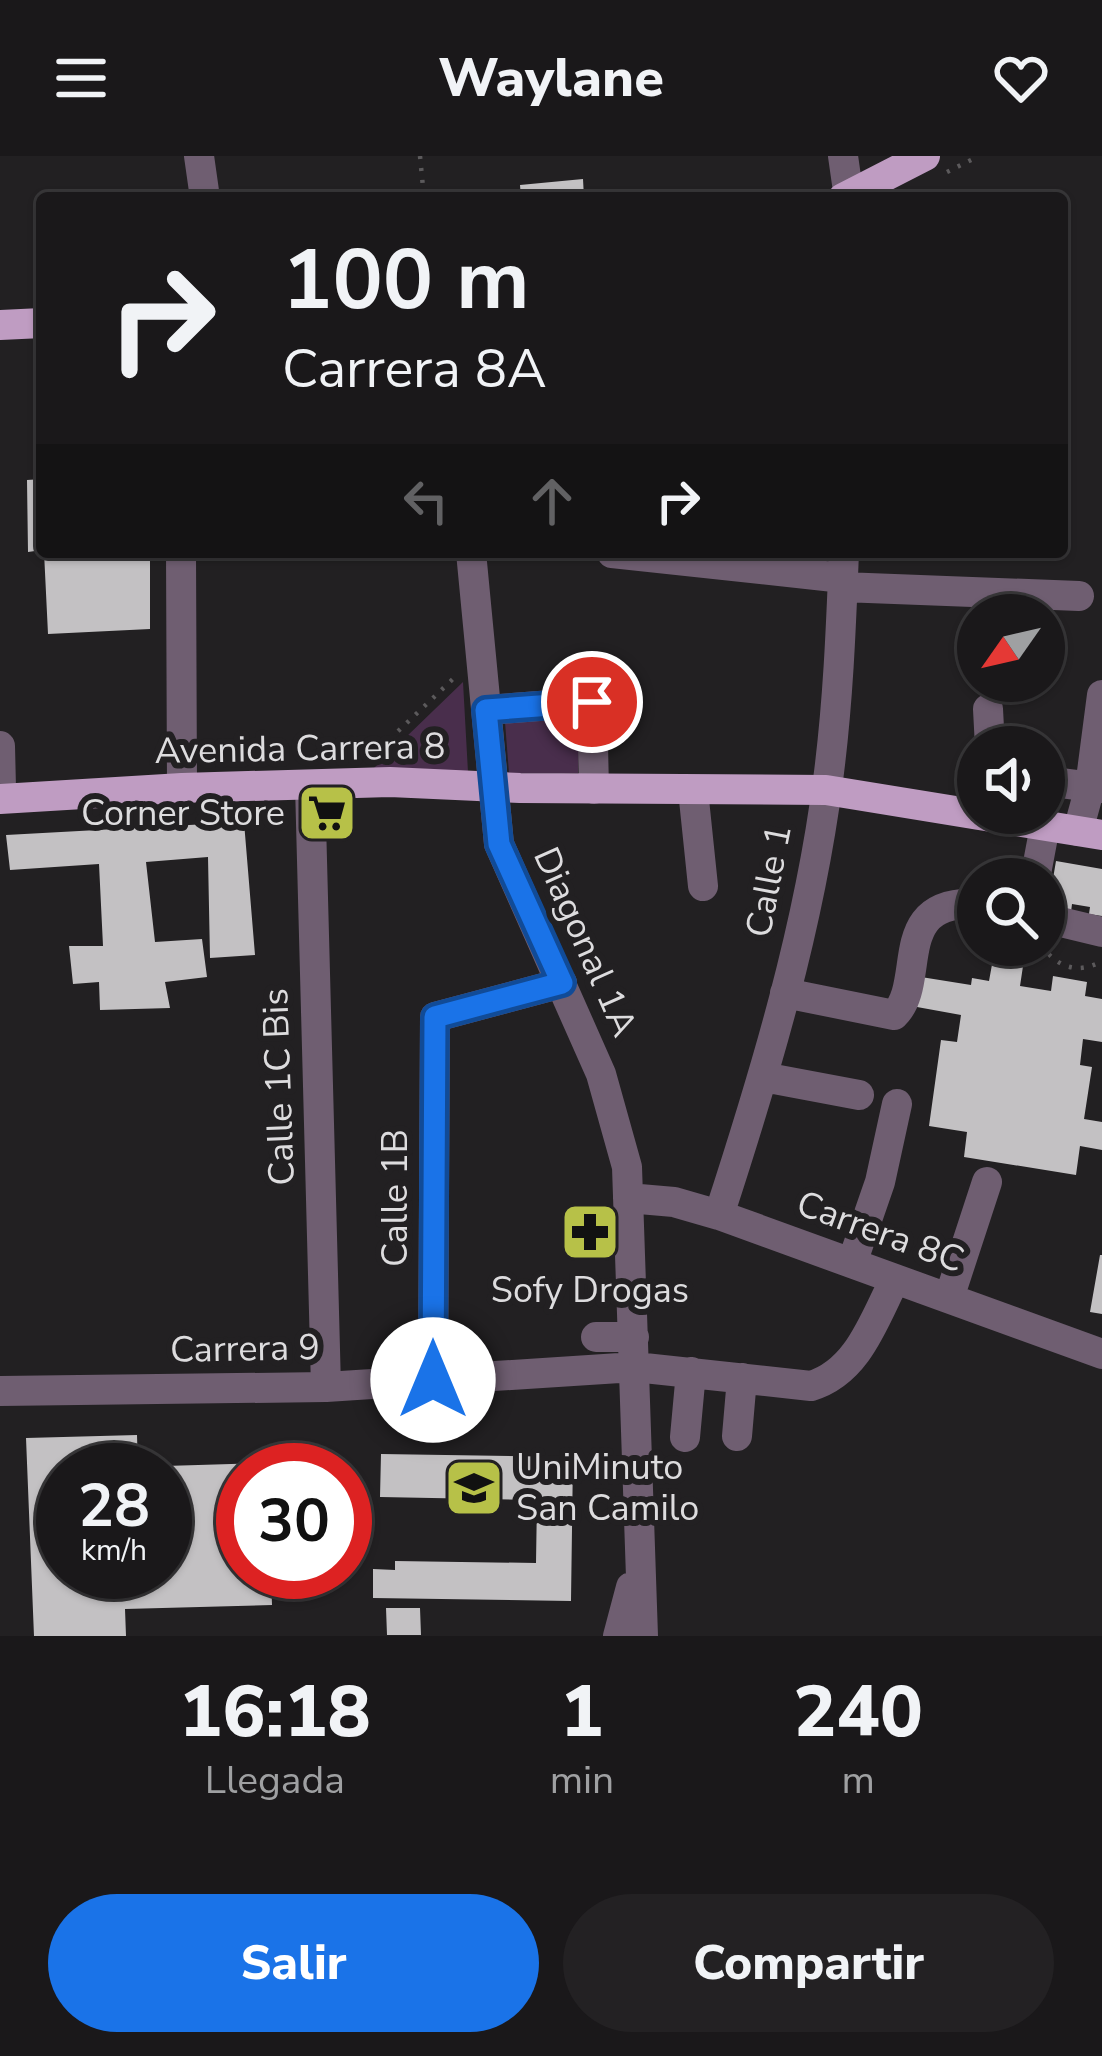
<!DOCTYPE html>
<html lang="es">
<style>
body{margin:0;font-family:"Nunito Sans",sans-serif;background:#232123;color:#f1f3f6;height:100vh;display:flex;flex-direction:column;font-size:45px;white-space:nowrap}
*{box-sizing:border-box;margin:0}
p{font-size:39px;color:#9fa0a2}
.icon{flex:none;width:66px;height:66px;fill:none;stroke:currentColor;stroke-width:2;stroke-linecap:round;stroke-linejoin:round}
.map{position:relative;height:1480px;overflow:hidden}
.details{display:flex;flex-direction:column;background:#1a181a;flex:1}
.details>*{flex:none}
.guide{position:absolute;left:36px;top:36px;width:1032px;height:366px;border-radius:12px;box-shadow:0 3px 9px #0004,0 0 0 3px #383739;background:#1a181a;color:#f1f3f6;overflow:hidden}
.needle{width:78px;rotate:236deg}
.controls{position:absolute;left:957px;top:438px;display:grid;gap:24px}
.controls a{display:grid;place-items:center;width:108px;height:108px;border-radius:50%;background:#1a181a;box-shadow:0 3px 9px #0004,0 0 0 3px #383739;font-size:60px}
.speed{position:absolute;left:36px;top:1287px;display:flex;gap:24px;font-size:60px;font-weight:700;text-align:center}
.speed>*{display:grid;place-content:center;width:156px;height:156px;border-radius:50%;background:#1a181a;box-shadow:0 3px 9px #0004,0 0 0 3px #383739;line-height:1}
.speed small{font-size:30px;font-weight:400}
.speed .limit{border:18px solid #d22;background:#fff;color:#111}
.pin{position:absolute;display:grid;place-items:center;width:102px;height:102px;color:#fff;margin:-51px;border:6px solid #fff;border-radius:50%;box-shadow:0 3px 12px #0007}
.me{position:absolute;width:132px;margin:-66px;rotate:0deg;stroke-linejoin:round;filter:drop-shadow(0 0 9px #0008)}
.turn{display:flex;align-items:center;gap:42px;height:252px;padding:0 48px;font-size:54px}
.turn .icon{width:156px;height:156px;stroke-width:2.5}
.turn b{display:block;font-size:84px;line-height:102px}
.lanes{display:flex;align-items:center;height:114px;padding:0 48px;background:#0003;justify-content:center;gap:60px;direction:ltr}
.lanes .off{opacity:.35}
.eta{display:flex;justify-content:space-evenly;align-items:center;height:204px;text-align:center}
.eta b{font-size:72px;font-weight:800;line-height:84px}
.cta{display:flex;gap:24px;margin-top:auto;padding:24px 48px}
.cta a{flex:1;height:138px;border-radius:72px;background:#1a73e8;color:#fff;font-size:48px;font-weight:800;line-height:138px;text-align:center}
.cta a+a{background:#232123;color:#f1f3f6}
header{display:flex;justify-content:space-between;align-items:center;height:156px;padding:0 48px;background:#1a181a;font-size:54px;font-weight:800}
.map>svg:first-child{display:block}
.green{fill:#492e4c}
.building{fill:#c3c1c3}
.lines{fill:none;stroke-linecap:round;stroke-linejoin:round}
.path{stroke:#5c5a5c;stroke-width:4.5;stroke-dasharray:3 9;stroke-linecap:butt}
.minor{stroke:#6f5e71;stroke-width:30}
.major{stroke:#bf9cc2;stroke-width:30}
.route-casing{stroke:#114b97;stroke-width:30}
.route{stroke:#1a73e8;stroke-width:21}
.labels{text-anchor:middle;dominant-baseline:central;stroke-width:12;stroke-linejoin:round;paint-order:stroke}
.street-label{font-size:36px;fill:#dddcde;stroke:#222022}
.poi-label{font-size:36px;fill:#dddcde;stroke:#222022;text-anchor:end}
</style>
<header><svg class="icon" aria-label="menu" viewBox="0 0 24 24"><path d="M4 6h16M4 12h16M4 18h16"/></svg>Waylane<svg class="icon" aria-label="heart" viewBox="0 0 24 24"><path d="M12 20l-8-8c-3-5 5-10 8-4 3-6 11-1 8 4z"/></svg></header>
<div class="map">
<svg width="1102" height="1480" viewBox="0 0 1102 1480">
<rect width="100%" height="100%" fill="#222022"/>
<!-- green -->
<path class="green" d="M463,526L468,616L374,612Z
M579,561L578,617H509L505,566Z"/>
<!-- building -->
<path class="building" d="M583,23L584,42H521L520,29Z
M42,323V394L28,396L27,324Z
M44,396H150V473L48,478Z
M244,666L255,799L210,802L208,701L146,706L155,786L202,783L207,821L165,826L170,852L100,854L99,826L73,828L69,790H103L99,708L10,714L6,679Z
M1056,705L1102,713V760L1089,758L1090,751L1072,748L1071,756L1048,752Z
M995,792L1025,797L1020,830L1051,835L1053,820L1087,826L1085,840L1102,843V886L1083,883L1080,909L1092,911L1084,963L1102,966V994L1080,990L1076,1019L964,1001L967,976L929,970L941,884L957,886L961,859L917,851L921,821L971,829L972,822L989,825Z
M1100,1099H1102V1158L1090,1156Z
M137,1279L138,1314H63V1416H165V1310L267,1307V1314H243V1416H271L272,1449L125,1453L126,1480H34L26,1282Z
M381,1298L573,1301L571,1445L373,1442V1413L395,1414V1405L536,1407L537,1344L380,1341Z
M386,1452H420L421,1479H387Z"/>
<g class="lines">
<!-- path -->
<path class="path" d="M420,0L424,42
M947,16L979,0
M372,600L455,521
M1041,789C1057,811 1077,819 1102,805"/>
<!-- minor -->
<path class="minor" d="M199,0L205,42
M843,0L849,42
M181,396L182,632
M471,396L499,688L601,918L627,1011L643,1480
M612,397L843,422
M842,431L1079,440
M988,553L990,591
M486,554L592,546L594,633
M0,590L1,632
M1044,625L1102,632
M310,629L326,1231
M693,634L703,730
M1078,675L1090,631L1102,539
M1035,723L1045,670
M1044,762L1102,776
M785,837L894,859C928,827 888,743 978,748
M763,921L859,939
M628,1042L674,1046L719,1059L1102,1198
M719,1059C765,918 809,772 828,624C838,549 841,472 844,396
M852,1107L880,1026L897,948
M949,1142L987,1026
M596,1181H634
M433,1224L435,861L562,827
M0,1235L326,1231L635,1211L811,1230C858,1216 874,1164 895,1123
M737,1280L742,1222
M685,1281L691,1216
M618,1480L631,1431"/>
<!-- major -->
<path class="major" d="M843,42L925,0
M0,169L42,167
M0,643L182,632L390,626L520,632L826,634L1102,679"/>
</g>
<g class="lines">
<!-- route casing -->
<g class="route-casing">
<path id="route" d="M433,1224L435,861L562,827L499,688L486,554L592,546"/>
</g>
<!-- route -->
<use href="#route" class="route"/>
</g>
<!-- icons -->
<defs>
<g id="supermarket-square" transform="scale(3)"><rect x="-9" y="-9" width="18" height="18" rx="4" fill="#b7c148" stroke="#222022"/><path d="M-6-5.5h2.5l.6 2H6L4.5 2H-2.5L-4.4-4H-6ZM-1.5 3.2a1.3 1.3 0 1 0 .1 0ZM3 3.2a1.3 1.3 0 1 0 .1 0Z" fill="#111"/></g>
<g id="pharmacy-square" transform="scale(3)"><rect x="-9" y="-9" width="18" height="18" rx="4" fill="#b7c148" stroke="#222022"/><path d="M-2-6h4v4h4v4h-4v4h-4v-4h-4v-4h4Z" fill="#111"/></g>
<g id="university-square" transform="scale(3)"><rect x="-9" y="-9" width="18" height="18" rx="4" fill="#b7c148" stroke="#222022"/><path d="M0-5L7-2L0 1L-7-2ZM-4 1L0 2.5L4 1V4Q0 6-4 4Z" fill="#111"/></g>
</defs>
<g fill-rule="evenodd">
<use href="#supermarket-square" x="327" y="657"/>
<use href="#pharmacy-square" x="590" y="1076"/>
<use href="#university-square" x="474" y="1332"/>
</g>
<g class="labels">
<!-- street labels -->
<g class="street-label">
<text transform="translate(300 593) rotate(-1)">Avenida Carrera 8</text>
<text transform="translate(769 725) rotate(-79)">Calle 1</text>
<text transform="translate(585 786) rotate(66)">Diagonal 1A</text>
<text transform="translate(279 931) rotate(-92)">Calle 1C Bis</text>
<text transform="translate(395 1042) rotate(-90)">Calle 1B</text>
<text transform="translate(880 1076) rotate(20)">Carrera 8C</text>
<text transform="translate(245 1193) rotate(-1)">Carrera 9</text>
</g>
<!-- poi labels -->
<g class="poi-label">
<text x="285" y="657">Corner Store</text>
<text x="590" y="1134" text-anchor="middle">Sofy Drogas</text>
<text x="516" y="1311" text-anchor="start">UniMinuto<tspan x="516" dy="41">San Camilo</tspan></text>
</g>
</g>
</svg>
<div class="controls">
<a><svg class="needle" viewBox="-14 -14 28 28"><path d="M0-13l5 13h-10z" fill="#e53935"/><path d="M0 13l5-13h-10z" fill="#9fa0a2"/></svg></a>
<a><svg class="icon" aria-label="sound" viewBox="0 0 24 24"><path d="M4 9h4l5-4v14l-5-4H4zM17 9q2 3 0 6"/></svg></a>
<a><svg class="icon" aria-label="search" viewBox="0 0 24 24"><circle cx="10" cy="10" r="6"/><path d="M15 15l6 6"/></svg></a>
</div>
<div class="speed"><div>28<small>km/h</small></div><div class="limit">30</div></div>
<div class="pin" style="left:592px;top:546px;background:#d93025"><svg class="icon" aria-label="arrive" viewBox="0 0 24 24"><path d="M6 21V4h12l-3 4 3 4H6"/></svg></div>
<svg class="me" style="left:433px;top:1224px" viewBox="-20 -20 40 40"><circle r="19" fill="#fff"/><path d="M0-13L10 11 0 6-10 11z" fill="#1a73e8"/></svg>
<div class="guide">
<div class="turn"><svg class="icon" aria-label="right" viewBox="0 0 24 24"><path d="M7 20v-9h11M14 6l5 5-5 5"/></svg><div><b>100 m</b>Carrera 8A</div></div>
<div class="lanes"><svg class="icon off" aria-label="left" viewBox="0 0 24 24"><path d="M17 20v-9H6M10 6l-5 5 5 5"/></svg><svg class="icon off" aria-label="ahead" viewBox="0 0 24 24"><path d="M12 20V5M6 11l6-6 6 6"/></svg><svg class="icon" aria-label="right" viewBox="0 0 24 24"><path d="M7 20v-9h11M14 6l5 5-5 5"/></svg></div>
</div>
</div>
<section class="details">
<div class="eta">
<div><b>16:18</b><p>Llegada</p></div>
<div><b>1</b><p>min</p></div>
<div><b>240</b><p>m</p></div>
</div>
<div class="cta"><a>Salir</a><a>Compartir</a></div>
</section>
